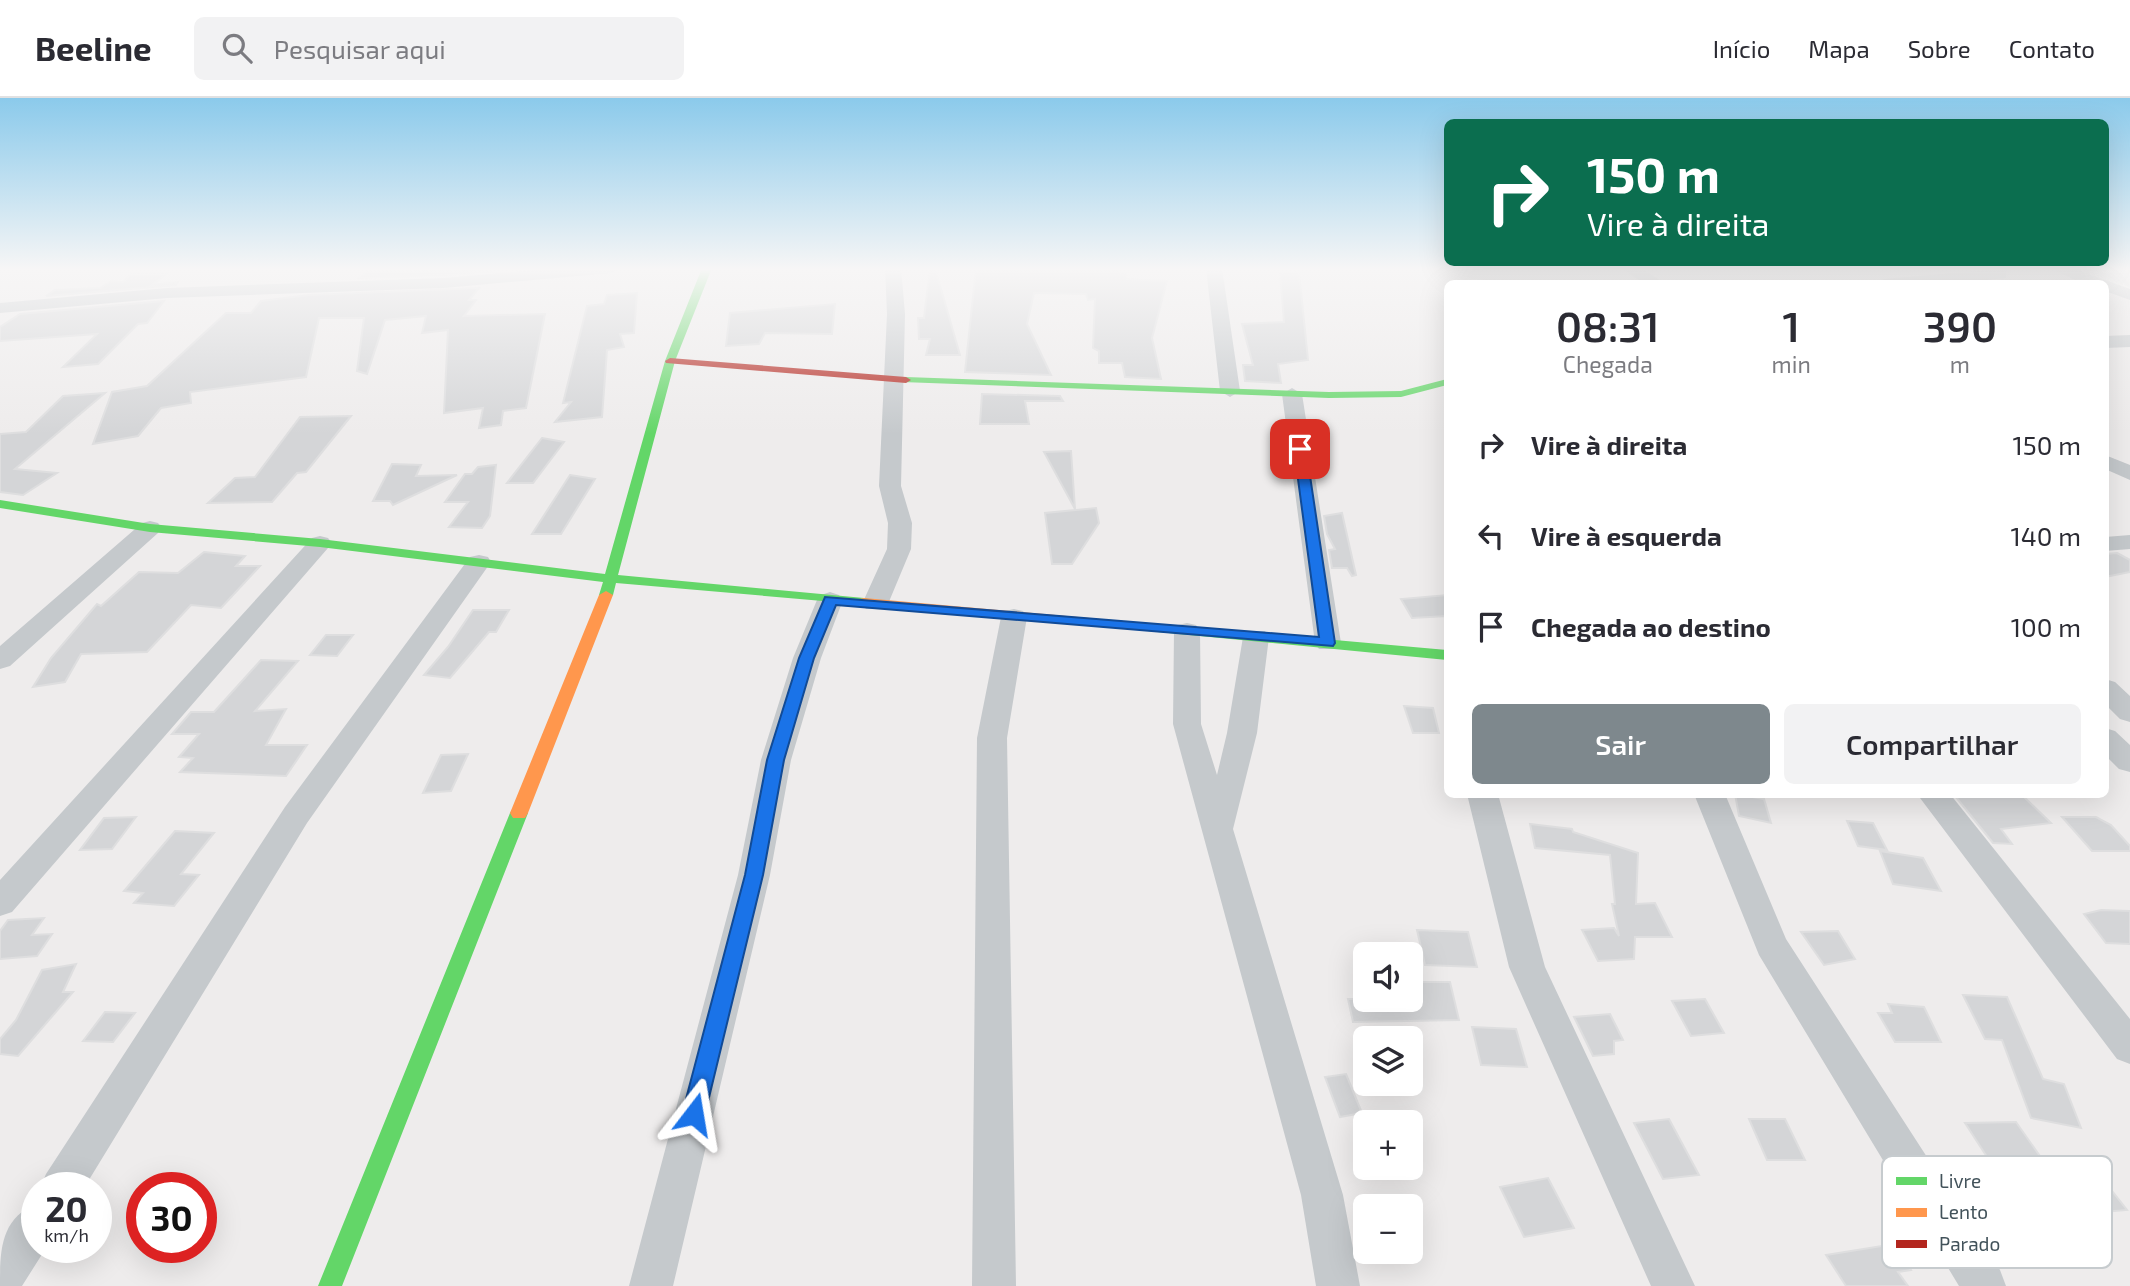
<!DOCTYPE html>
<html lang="pt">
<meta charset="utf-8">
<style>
body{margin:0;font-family:"Exo 2",sans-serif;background:#f2f2f3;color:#2b2b33;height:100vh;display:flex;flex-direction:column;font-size:26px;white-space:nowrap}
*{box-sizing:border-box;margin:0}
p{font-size:23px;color:#7c7c81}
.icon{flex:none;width:38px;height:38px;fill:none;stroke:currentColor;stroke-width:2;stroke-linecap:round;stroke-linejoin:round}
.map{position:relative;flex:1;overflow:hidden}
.sheet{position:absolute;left:1444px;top:182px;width:665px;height:518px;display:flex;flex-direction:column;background:#fff;border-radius:10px;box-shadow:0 7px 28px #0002}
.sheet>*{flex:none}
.guide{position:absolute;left:1444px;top:21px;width:665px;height:147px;border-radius:10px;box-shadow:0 7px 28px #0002;background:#0b6e4f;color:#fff;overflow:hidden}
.controls{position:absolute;left:1353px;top:844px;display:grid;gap:14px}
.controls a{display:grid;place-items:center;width:70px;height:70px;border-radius:10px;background:#fff;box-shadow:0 7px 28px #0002;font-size:35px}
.speed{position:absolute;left:21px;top:1074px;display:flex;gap:14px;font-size:35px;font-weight:700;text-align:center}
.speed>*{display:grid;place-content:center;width:91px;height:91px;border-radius:50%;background:#fff;box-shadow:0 7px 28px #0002;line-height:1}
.speed small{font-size:18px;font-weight:400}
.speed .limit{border:10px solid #d22;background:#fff;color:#111}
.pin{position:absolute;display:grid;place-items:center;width:60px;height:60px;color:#fff;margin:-30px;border-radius:14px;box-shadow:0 4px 10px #0006}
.me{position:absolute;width:77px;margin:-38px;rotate:14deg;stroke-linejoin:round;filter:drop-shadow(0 0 5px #0008)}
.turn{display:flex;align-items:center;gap:24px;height:147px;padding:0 28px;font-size:32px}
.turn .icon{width:91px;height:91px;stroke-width:2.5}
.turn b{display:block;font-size:49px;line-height:60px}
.eta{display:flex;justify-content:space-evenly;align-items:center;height:119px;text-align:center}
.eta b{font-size:42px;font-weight:600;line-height:49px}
.cta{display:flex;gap:14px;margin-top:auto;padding:14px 28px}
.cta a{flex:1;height:80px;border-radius:10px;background:#7e888d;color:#fff;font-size:28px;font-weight:600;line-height:80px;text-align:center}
.cta a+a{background:#f2f2f3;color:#2b2b33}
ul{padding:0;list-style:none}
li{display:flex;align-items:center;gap:21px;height:91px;padding:0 28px}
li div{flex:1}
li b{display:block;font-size:26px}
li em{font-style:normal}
header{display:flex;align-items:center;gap:42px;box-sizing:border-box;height:98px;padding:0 35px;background:#fff;border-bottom:2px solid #e1e1e2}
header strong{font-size:33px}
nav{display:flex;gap:38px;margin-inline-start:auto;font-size:24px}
.search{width:490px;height:63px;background:#f2f2f3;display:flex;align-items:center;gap:18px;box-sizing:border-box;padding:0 24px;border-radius:10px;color:#7c7c81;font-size:26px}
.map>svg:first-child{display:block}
.building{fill:#d4d5d7;stroke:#dededf;stroke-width:2}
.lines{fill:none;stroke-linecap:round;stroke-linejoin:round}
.street{fill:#c5c9cc;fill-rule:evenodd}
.fast{fill:#63d668;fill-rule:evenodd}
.slow{fill:#ff974d;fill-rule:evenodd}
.jam{fill:#b3261e;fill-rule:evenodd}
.route{fill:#1a73e8;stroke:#114b97;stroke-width:2}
.key{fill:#fff;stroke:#c6cbce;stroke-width:2}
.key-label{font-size:19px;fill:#42525a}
</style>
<header>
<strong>Beeline</strong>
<div class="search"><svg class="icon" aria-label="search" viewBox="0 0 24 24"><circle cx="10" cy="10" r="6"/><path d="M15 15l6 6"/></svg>Pesquisar aqui</div>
<nav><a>Início</a><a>Mapa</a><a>Sobre</a><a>Contato</a></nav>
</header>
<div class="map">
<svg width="2130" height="1188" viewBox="0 0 2130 1188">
<rect width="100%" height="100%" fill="#eeecec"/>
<!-- building -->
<path class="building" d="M494,170L492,173L444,177L359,180L369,172Z
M930,170H935L960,257H926L930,241H919L918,220H924Z
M976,170H1120V175H1126L1127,181L1167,183L1152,240L1161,281L1125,279L1122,265H1099V253L1093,250L1095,201L1088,202L1086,196L1034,195L1027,226L1051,277L965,274Z
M2079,170H2119L2130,174V188Z
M1299,174L1308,262L1278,266L1281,285L1245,283L1243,267H1253L1242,226L1284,224L1280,175Z
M131,176H166L152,187L178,184L176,187L46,198L55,192L100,190L111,183L123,184Z
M479,190L469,202H476L464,218L545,216L526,310L503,313L501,327L479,330L483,310L444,315L448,232L422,235L426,218L385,222L367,276L357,273L364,220H319L306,279L190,294L191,305L161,310L138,338L93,346L112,294L147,288L226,215H251L261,203L309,197Z
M637,195L634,235L620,236L624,249L607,252L602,319L555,324L571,304L563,305L587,208L604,206L607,197Z
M164,203L147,225L138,226L98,266L63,269L97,236L0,243V229L20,216Z
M835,206L832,236L765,235L759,246L726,248L730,215Z
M105,295L15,371L57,375L23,397L0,394V336L26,334L63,298Z
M982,296L1060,298L1063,303H1025L1029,326H980Z
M351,318L306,374L297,375L272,404L208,405L235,380L255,379L300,319Z
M542,340L564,344L533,385H507Z
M1071,353L1075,411L1044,354Z
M392,366L421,367L416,378L457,377L393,407L390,403H373Z
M496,367L490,418L482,430L449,429L468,404H445L465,376H472L478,369Z
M570,377L595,381L561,436H532Z
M1096,410L1099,425L1072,466H1052L1045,415Z
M1342,415L1356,477L1352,478L1347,470H1332L1329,452L1335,451L1327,436L1324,418Z
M204,454L245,458L236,468H260L221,510L191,507L147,554L81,556L65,584L33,589L51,560L97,506L101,508L139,474L178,475Z
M2117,455L2130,462V474L2105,479V456Z
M1447,497V518L1412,520L1401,501Z
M473,512H509L496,534H489L450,580L424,577L448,549Z
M326,537H353L337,558L310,557Z
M261,562L298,563L255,613L286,611L266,647H307L286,678L180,674L193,660L179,659L199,636H172L191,614H214Z
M1404,608L1433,610L1439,635H1413Z
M468,656L451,693L423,695L441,657Z
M1735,696L1764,701L1771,725L1739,718Z
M2005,696H2021L2051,725L2001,731L2012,746L1993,745L1955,698Z
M136,719L112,751L80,752L104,720Z
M2062,719H2096L2111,727L2130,748V753H2092Z
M1847,723L1873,725L1887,752L1858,748Z
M1530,726L1572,731L1573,734L1638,755L1636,806L1655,805L1672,839H1635L1634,861L1598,863L1582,832L1614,830L1619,838L1612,806H1615L1610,757L1535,750Z
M175,733L214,735L181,776L199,777L174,808L134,805L143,795L124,793Z
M1880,753L1923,760L1941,793L1893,786Z
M2101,812L2130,813V846L2106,845L2084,816Z
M44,820L32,837L52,836L37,858L0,861V833L8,822Z
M1417,832L1468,834L1477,869L1425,867Z
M1838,833L1855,861L1824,867L1801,834Z
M76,866L63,894H73L18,958L0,956V941L16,922L42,872Z
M1410,884H1450L1459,922L1353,924L1348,901H1415Z
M1963,897L2007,899L2043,981L2064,986L2081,1030L2031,1020L2002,942L1985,941Z
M1705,901L1724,935L1691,938L1672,903Z
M1888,906L1924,909L1941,944H1895L1878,915H1892Z
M105,914L135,915L113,944L83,943Z
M1610,916L1623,942L1614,943V956L1593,958L1574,919Z
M1472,929L1516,931L1527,969L1481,967Z
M1346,976L1362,1015L1340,1019L1325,979Z
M1669,1021L1699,1077L1663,1081L1634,1025Z
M1749,1021H1785L1805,1062H1767Z
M2016,1024L2042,1061L1989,1062L1965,1025Z
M2094,1070L2127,1112L2091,1115L2059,1073Z
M1548,1080L1574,1130L1524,1139L1500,1089Z
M1894,1146L1911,1172L1898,1174L1908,1188H1846L1826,1157Z"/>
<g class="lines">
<!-- street -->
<path class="street" d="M557,170H620L612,175L444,190L167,200L0,215V205L167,190L444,180Z
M885,170H901L905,216L901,388L912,425L911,451L888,506L884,511H866L862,506L887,451L888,425L879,388L887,216Z
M1206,170H1222L1240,293L1230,299L1220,293Z
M1621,170H1641L1666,186H1645Z
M2049,170H2072L2130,191V202L2105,193V186H2084Z
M2000,171L2006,172V180L1948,186H1876L1884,181Z
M2130,237V249L2105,250V238Z
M1292,290L1302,296L1341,545L1337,551H1319L1315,545L1282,296Z
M2105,357L2130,367V382L2105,371Z
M150,423L158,425L162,430L158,435L10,568L0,571V548L142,425Z
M2130,437V451L2105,453V439Z
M320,438L328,440L332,445L328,450L12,814L0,818V782L312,440Z
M479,457L488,459L491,464L307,725L84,1090H40L46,1076L285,709L470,459Z
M830,494L839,497L843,502L821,560L791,662L770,777L673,1188H629L738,777L761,662L793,560L817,502L821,497Z
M1014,511L1023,513L1027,519L1007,640L1016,1188H972L977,640L1001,519L1005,513Z
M1187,525L1196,527L1200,533L1201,626L1217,677L1227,635L1243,539L1247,533H1265L1269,539L1257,635L1233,731L1343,1097L1360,1188H1316L1301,1097L1173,626L1174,533L1178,527Z
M2105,581L2115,584L2130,598V624L2120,621L2105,606Z
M2105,630L2115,633L2130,647V674L2119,671L2105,657Z
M1467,696H1498L1545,869L1695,1188H1651L1509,869Z
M1694,696H1725L1786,841L2000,1172L2006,1188H1959L1759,857Z
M1917,696H1950L2130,921V966L2117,961Z
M37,1105V1150H46L22,1188H0C0,1153 0,1121 37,1105Z"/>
<!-- fast -->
<path class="fast" d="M702,170H712L675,263L618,477L864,500L869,501L871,504L869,507L616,485L613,497L606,501L599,497L603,484L320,449L150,434L0,410V402L150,426L320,441L605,476L665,263Z
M906,279L1329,294L1401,293L1447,281V287L1401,299L1329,300L902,284L901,282Z
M1101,521L1447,552V562L1096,528L1094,525Z
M519,709L525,710L528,715L342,1188H318L510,715L513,710Z"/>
<!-- slow -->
<path class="slow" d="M606,493L613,497L528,715L525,720H513L510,715L599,497Z
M864,500L1101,521L1108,525L1101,529L859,507L857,504L859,501Z"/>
<!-- jam -->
<path class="jam" d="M670,260L906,279L911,282L906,285L666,265L665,263Z"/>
</g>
<!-- sky -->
<linearGradient id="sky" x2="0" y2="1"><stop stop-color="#8bcaeb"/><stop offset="0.51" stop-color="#f7f6f6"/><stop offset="1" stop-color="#f7f6f6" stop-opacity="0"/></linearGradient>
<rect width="2130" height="336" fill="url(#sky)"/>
<!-- route -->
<path class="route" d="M1300,347L1306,351L1335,545L1333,548L836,507L814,560L784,662L763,777L705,1016L702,1023L694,1026L686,1023L682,1016L745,777L767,662L799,560L825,499L1319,539L1294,351Z"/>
<!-- legend -->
<rect x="1882" y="1058" width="230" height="112" rx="10" class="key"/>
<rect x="1896" y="1079" width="31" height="8" fill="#63d668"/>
<rect x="1896" y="1110" width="31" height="9" fill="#ff974d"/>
<rect x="1896" y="1142" width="31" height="8" fill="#b3261e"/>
<g class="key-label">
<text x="1939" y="1090">Livre</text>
<text x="1939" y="1121">Lento</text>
<text x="1939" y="1153">Parado</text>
</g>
</svg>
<div class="controls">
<a><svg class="icon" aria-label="sound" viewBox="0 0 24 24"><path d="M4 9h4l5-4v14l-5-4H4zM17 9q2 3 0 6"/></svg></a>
<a><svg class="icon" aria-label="layers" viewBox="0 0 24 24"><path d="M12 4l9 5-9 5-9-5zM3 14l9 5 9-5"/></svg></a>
<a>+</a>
<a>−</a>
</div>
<div class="speed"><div>20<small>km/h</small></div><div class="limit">30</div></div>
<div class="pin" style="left:1300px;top:351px;background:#d93025"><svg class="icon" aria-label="arrive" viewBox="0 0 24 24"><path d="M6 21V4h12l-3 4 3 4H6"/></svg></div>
<svg class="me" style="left:694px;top:1016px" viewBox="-20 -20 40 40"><path d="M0-17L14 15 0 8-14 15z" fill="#1a73e8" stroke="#fff" stroke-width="4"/></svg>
<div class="guide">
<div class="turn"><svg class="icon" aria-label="right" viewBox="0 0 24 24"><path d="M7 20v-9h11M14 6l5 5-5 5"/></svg><div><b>150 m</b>Vire à direita</div></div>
</div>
<section class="sheet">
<div class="eta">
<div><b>08:31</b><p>Chegada</p></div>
<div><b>1</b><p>min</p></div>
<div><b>390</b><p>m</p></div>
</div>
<ul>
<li><svg class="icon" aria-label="right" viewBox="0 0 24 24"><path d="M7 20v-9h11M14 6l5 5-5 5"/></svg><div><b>Vire à direita</b></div><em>150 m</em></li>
<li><svg class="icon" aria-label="left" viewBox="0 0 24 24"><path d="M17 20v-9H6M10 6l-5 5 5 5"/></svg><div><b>Vire à esquerda</b></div><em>140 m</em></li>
<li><svg class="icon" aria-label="arrive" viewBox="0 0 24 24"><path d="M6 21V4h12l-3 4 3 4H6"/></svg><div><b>Chegada ao destino</b></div><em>100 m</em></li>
</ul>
<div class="cta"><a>Sair</a><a>Compartilhar</a></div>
</section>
</div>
